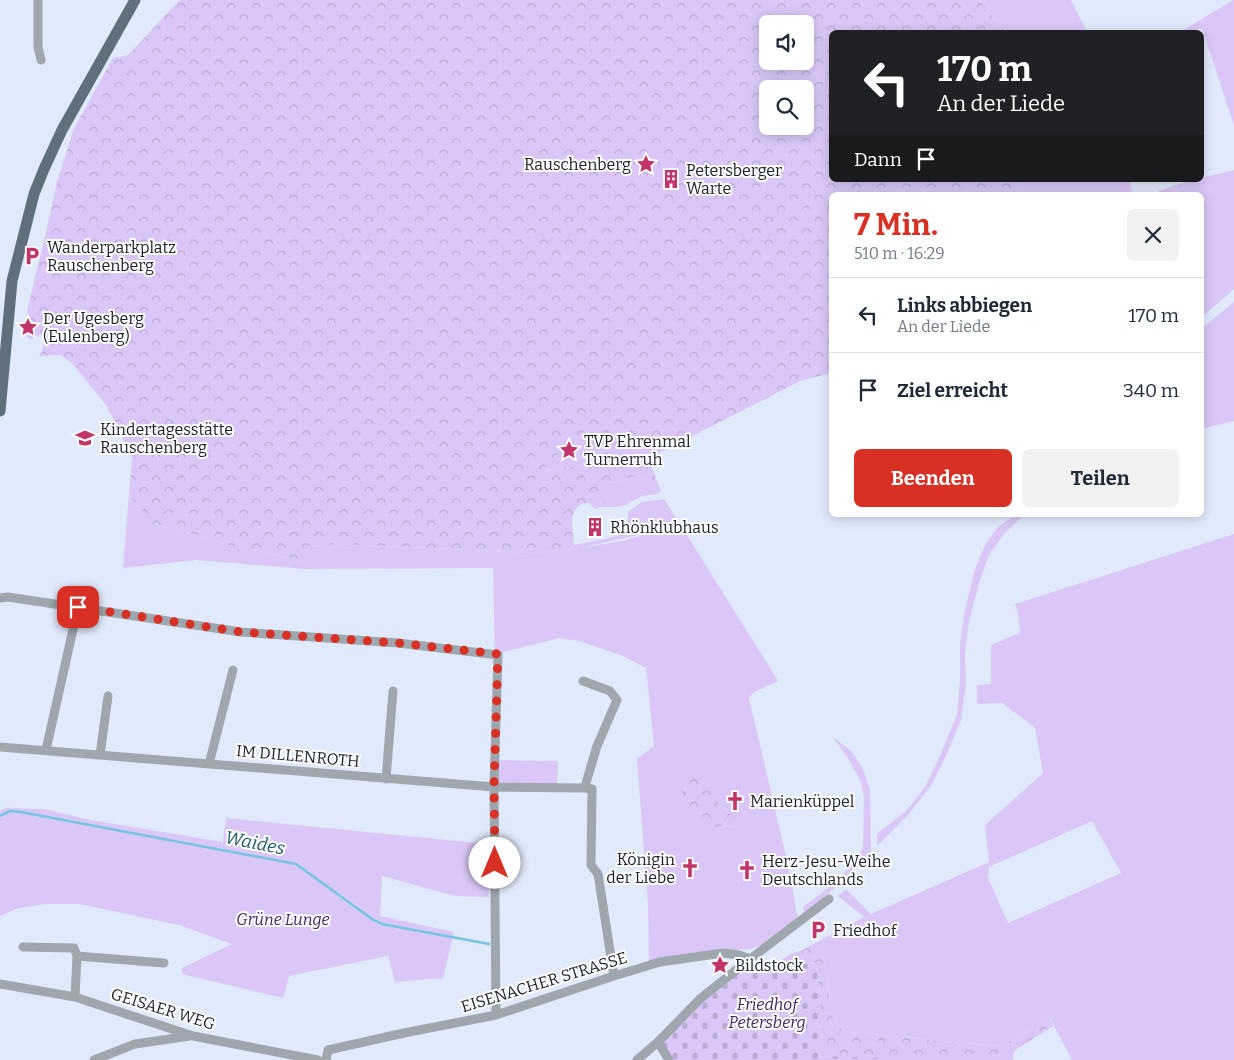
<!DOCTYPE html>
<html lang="de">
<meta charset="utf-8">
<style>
body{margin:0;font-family:Bitter,serif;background:#f2f2f3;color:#1f2937;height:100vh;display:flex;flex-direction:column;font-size:19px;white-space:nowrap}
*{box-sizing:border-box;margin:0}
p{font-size:16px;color:#747a83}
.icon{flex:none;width:28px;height:28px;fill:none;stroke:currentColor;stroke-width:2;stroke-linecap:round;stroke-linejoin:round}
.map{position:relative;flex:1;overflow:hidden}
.side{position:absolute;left:829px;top:192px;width:375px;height:325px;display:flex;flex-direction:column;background:#fff;border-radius:8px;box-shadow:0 2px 12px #0003}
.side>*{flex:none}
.guide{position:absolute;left:829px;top:30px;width:375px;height:152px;border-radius:8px;box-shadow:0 2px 12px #0003;background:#202124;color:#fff;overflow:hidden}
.fabs{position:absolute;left:759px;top:15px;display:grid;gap:10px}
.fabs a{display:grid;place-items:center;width:55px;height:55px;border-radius:8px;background:#fff;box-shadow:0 2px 12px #0003;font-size:25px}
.pin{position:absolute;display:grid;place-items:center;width:42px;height:42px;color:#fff;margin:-21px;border-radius:10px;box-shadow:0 2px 8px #0006}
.me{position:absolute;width:55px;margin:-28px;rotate:0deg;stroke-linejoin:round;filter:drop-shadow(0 0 4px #0008)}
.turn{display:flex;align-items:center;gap:18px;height:105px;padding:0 25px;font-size:22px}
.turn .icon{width:65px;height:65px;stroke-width:2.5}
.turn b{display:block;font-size:35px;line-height:42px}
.then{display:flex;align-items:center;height:48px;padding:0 25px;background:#0003;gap:10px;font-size:19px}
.round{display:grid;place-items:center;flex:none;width:52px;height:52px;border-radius:8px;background:#f2f2f3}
.headline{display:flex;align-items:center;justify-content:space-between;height:85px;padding:0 25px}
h1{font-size:30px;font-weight:700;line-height:38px;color:#d93025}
.action{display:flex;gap:10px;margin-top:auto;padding:10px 25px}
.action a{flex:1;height:58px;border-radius:8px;background:#d93025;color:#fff;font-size:20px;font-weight:700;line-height:58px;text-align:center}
.action a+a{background:#f2f2f3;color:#1f2937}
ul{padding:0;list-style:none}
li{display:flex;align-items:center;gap:15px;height:75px;padding:0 25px;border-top:1px solid #e0e1e3}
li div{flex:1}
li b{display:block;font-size:19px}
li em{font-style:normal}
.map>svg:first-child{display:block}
.green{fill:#dac7f7;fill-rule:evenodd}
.forest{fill:url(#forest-crowns);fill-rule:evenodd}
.cemetery{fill:url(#cemetery-stones)}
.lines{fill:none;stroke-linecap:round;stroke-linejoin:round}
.stream{stroke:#75c5e2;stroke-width:2.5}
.minor{stroke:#9ea7ae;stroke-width:9}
.major{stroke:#5f6f7c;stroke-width:11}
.route{stroke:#d93025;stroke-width:9;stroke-dasharray:0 16.2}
.labels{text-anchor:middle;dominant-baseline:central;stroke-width:4;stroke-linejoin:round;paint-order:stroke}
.poi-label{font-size:16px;fill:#1a1e26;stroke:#fff;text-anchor:start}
.street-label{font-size:16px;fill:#1a1e26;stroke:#fff}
.park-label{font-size:16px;font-style:italic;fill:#442268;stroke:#fff}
.water-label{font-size:18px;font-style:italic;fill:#195a6e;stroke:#fff}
</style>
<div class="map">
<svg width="1234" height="1060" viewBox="0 0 1234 1060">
<defs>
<pattern id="forest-crowns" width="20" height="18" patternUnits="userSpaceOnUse" patternTransform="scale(1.25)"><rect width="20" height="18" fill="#dac7f7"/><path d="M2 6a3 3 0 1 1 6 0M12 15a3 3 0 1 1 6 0" fill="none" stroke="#baaad4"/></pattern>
<pattern id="cemetery-stones" width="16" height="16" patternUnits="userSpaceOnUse" patternTransform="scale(1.25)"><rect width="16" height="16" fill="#dac7f7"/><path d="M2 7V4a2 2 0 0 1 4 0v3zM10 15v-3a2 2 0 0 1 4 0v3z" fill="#baaad4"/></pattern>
</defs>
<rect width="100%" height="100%" fill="#e1eafc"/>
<!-- green -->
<path class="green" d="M979,0H1071L1087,32H1006Z
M1233,0H1234V125L1202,28L1193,32H1180Z
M1234,170V289L1201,318V195H1151C1167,188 1184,180 1201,180V178Z
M1025,180H1129L1133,195H1015Z
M1234,302V421L1201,429V329Z
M28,320L40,330L41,334C25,347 25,332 28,320Z
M575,450L584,455L589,464L545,471L547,461L561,453Z
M638,476L645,480L658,494L642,496L625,505L615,507H601V503L598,493L600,485Z
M129,494L150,523L189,533L229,545L304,561L305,546L341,544L536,553L572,549L574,545L609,538L618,535L628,523V512L642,502L664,499L676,518L669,525L677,519L778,681L754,692L749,698L791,878L796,911L799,918L762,945L750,949L649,962L648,904L637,759L654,746L646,668L623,656L579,641L559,638L495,654L493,568L305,569L196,560L123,568ZM661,529L660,530L622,541L580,548L643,534ZM699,775L708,789L720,805L738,819V826L709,827L685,798L678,783Z
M1015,515H1024L1004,534L989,555L980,580L969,621L965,653L966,683L961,720L945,758L931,786L908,815L877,846V834L908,809L925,787L940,756L957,715L960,681V644L964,615L974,572L985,545L997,528Z
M1234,534V1060H1072L1050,1018L1015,1039L998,1046L847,1032L836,1024L831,1012L827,972L822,954L815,943L864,917L838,896L846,889L871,914L989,862L985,825L1043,773L1035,728L1002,703L977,704V685L991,684V645L1020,633L1018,613L1015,604ZM1092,821L1121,873L1008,923L988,878L989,867Z
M833,737L851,751L862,767L870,790L871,852L821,901L804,913L803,907L832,885L854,863L863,847L864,797L861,782L849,760Z
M499,760L558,761L557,787L499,786Z
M6,808L44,809L91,820L223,842L226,818L488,844L489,897L455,896L382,876L380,916L454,932L443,978L395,982L388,956L289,976L283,998L182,974V968L232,944L179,925L79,904H44L16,909L0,916V811Z"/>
<!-- forest -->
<path class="forest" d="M180,0H979L1006,32H831V180H1025L1015,195H831V373L800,381L657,454L652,458L650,462L661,492L658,494L645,480L638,476L600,485C597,496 601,497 601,507L595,509L589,503C566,504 573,529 574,545L573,549L536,553L341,544L306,546L304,561L229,545L189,533L150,523L129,494L132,458L107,406L71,362L60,355L40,356C48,338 41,331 28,320L27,311L43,245L57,182L74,128L113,58L128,55ZM768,24H805V61H768ZM768,89H805V126H768ZM575,450L584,455L588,464L546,471L547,461L561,453Z
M699,774L708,789L720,805L738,819V826L709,827L693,822L678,783Z
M815,943L822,954L827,972L831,1012L836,1024L847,1032L997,1046L1015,1039L1050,1018L1053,1026L1014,1051L1013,1060H898L822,1056L823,1040L816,963L775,965L790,954L803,950Z"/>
<!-- cemetery -->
<path class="cemetery" d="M816,963L823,1040L822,1056L926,1060H673L662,1042L703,1000L742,969L790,964Z"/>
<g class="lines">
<!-- stream -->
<path class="stream" d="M0,816L10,811L21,812L296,864L372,919L382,924L489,944"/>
<!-- minor -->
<path class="minor" d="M38,0V47L41,60
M0,598L8,597L241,632L398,643L498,655L494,787L496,1015
M583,681L610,691L617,700L597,746L586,783V788
M0,747L494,787L586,788L592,789L591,865L598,874L614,976
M46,750L78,607
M100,755L108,696
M209,764L233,670
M386,779L393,691
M23,947L74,948L77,956L75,997
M77,956L164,963
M0,984L75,997L193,1036L318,1060
M658,1042L669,1060
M94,1060L135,1044L190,1036
M326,1060L328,1050L404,1033L496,1015L614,976L660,962L723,953L739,955L750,959
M637,1060L658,1042L701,998L750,959L829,899"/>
<!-- major -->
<path class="major" d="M0,411L12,281L34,194L44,169L62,130L135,0"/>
</g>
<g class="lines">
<!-- route -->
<path class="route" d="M78,607L241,632L398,643L498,654L494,787L495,863"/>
</g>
<!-- icons -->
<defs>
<g id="sight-bare" transform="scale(1.5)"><path d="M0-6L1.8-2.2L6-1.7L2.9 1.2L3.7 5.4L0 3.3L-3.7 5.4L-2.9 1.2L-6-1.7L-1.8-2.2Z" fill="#c13569" stroke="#fff" stroke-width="2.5" paint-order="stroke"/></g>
<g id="building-bare" transform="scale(1.5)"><path d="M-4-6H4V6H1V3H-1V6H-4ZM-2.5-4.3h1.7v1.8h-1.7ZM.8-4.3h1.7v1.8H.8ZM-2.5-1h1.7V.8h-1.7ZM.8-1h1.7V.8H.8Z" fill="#c13569" stroke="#fff" stroke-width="2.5" paint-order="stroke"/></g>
<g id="parking-bare" transform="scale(1.5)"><path d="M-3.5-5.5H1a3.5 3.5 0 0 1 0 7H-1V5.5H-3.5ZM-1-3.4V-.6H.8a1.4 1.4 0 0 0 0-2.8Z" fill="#c13569" stroke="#fff" stroke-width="2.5" paint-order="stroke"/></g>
<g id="school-bare" transform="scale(1.5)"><path d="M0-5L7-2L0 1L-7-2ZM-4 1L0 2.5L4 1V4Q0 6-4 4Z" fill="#c13569" stroke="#fff" stroke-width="2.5" paint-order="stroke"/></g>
<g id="church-bare" transform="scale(1.5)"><path d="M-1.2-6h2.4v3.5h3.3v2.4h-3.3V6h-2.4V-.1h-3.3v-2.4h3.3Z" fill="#c13569" stroke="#fff" stroke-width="2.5" paint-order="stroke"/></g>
</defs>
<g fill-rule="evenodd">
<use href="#sight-bare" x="646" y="164"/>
<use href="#building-bare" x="671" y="179"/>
<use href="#parking-bare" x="32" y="256"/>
<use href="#sight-bare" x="28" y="327"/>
<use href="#school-bare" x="85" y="438"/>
<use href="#sight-bare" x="569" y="450"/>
<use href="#building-bare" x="595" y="527"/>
<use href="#church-bare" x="735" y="801"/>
<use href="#church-bare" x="690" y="868"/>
<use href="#church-bare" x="747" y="870"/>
<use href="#parking-bare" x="818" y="930"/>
<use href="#sight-bare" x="720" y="965"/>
</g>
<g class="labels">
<!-- poi labels -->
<g class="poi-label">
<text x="631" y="164" text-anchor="end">Rauschenberg</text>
<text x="686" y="170">Petersberger<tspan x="686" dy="18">Warte</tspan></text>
<text x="47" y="247">Wanderparkplatz<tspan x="47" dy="18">Rauschenberg</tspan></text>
<text x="43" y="318">Der Ugesberg<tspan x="43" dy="18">(Eulenberg)</tspan></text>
<text x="100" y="429">Kindertagesstätte<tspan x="100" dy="18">Rauschenberg</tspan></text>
<text x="584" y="441">TVP Ehrenmal<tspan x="584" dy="18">Turnerruh</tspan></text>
<text x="610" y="527">Rhönklubhaus</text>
<text x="750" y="801">Marienküppel</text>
<text x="675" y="859" text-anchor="end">Königin<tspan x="675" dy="18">der Liebe</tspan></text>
<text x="762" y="861">Herz-Jesu-Weihe<tspan x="762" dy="18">Deutschlands</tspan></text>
<text x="833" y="930">Friedhof</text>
<text x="735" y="965">Bildstock</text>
</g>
<!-- street labels -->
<g class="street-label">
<text transform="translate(298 756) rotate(5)">IM DILLENROTH</text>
<text transform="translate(544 982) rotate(-17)">EISENACHER STRASSE</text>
<text transform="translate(163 1009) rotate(17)">GEISAER WEG</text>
</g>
<!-- park labels -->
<g class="park-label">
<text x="283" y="919">Grüne Lunge</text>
<text x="767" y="1004">Friedhof<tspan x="767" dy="18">Petersberg</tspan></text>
</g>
<!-- water labels -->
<g class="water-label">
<text transform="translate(255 843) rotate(11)">Waides</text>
</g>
</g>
</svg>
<div class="fabs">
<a><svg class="icon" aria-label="sound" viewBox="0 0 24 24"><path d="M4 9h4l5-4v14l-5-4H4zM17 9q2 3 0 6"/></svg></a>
<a><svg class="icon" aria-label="search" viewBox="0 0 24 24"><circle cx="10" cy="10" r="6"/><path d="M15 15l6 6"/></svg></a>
</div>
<div class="pin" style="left:78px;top:607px;background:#d93025"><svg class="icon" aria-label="arrive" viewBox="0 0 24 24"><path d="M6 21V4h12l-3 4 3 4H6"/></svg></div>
<svg class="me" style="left:495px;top:863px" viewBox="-20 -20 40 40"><circle r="19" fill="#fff"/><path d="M0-13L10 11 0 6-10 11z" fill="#d93025"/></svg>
<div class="guide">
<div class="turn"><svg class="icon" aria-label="left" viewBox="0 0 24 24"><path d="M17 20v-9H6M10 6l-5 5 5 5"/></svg><div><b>170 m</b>An der Liede</div></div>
<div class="then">Dann<svg class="icon" aria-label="arrive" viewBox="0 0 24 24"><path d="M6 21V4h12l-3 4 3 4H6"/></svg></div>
</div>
<section class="side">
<div class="headline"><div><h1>7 Min.</h1><p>510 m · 16:29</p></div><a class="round"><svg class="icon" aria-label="close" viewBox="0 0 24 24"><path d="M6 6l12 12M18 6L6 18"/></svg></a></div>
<ul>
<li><svg class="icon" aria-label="left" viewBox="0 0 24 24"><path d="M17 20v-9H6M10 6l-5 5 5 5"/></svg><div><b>Links abbiegen</b><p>An der Liede</p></div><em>170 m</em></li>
<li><svg class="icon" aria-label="arrive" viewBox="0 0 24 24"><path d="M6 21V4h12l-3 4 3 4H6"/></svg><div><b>Ziel erreicht</b></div><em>340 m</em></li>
</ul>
<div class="action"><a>Beenden</a><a>Teilen</a></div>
</section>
</div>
